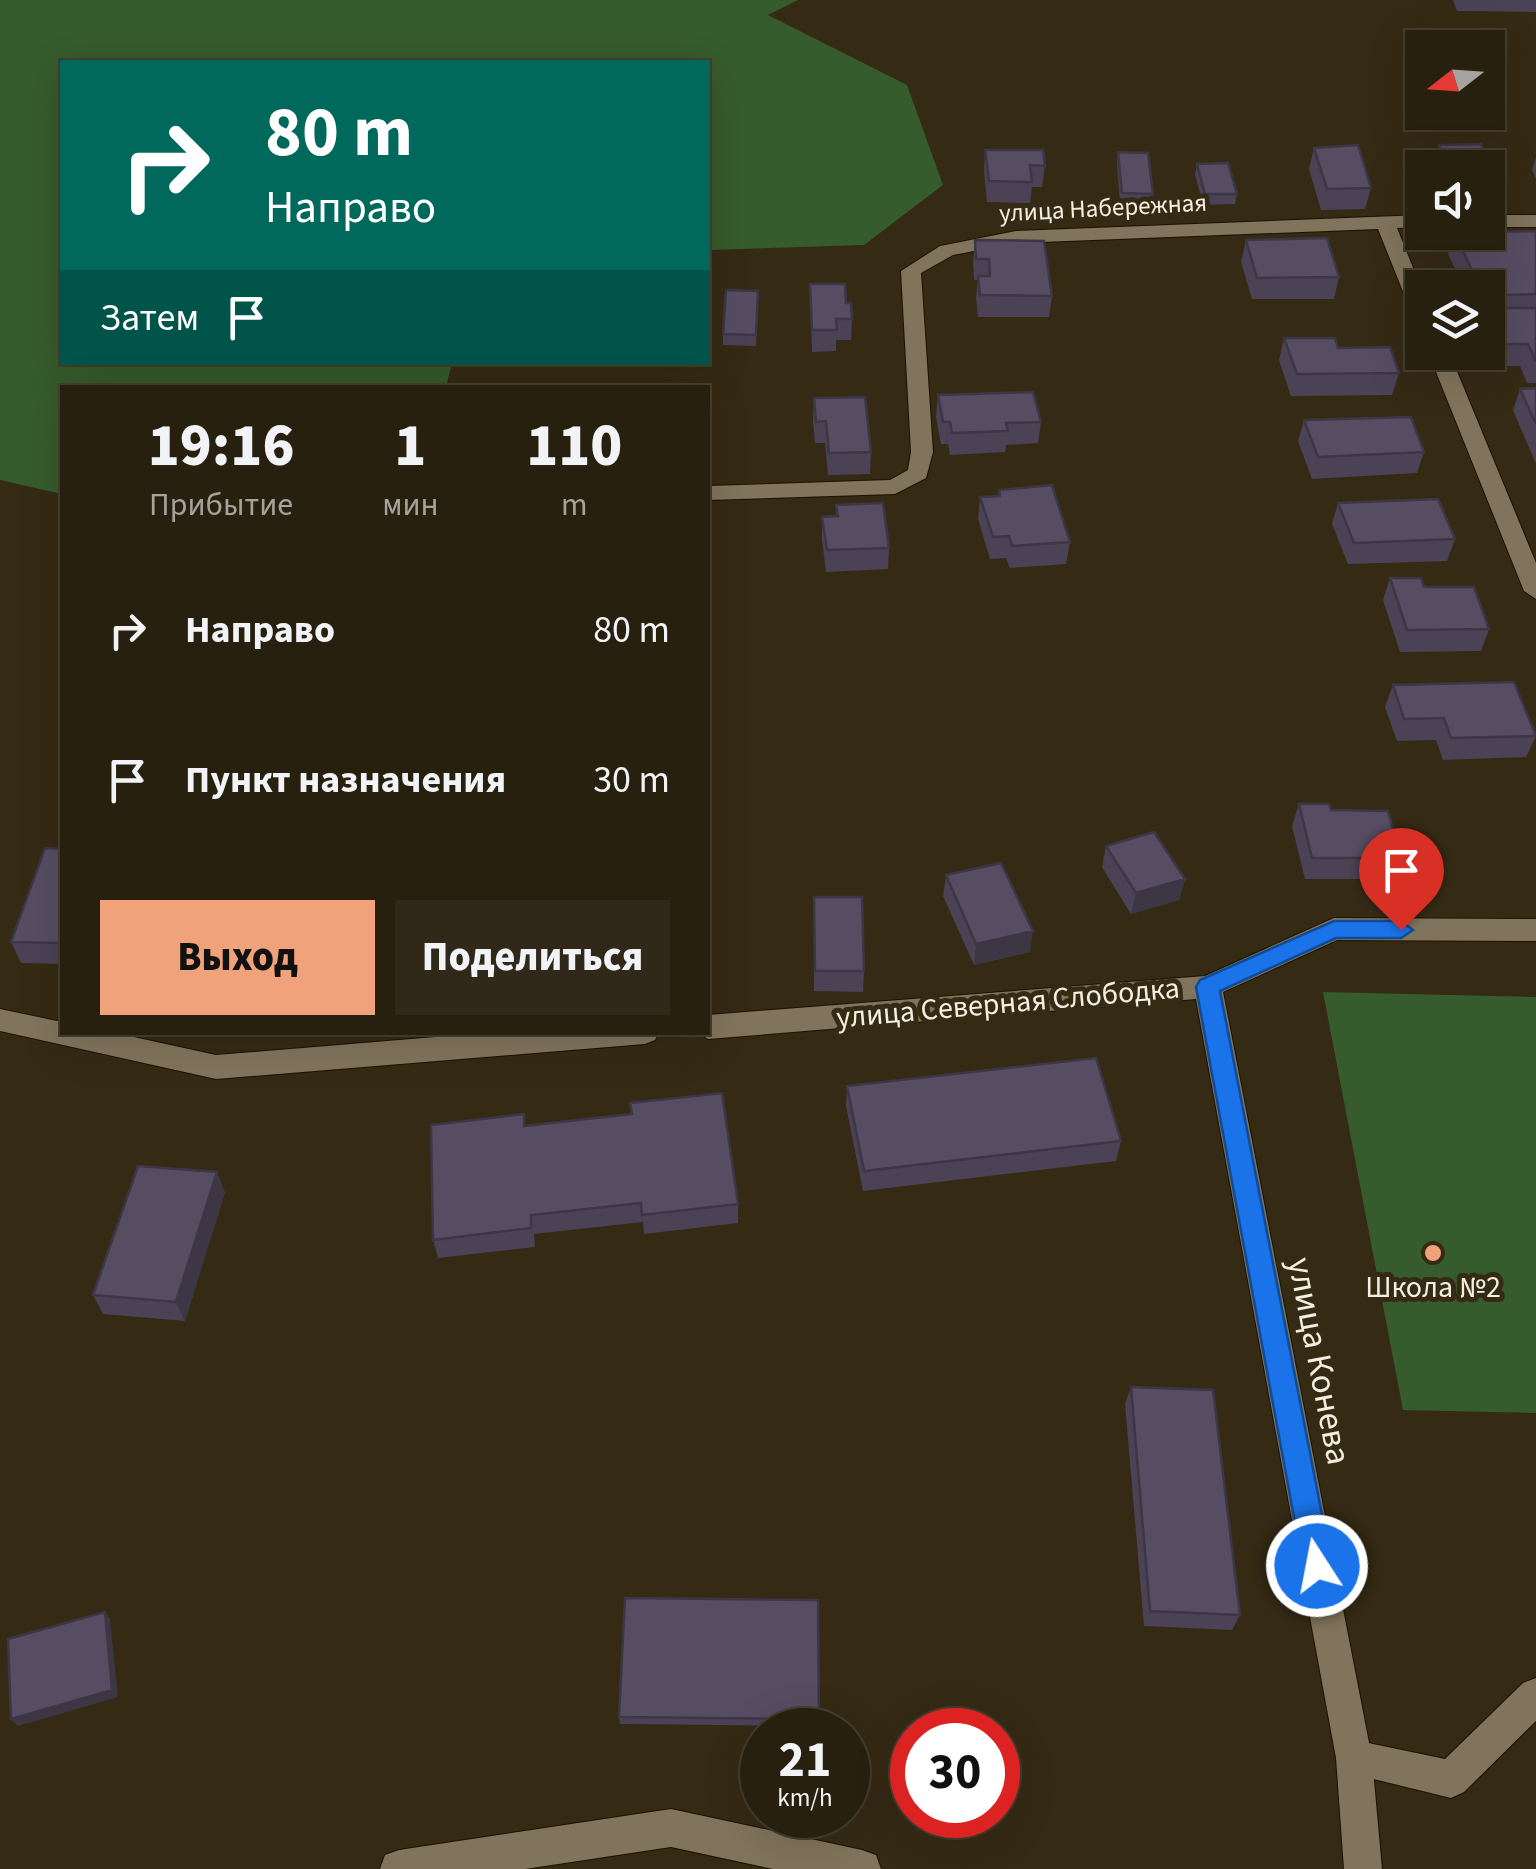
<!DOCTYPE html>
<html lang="ru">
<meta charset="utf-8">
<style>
body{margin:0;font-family:"Source Sans 3",sans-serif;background:#302818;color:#f1f3f6;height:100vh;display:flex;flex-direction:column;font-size:38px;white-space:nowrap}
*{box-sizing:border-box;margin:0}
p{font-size:32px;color:#a5a39e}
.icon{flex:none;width:55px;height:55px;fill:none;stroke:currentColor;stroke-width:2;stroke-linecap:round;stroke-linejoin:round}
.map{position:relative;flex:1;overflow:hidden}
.panel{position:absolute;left:60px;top:385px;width:650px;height:650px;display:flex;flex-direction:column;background:#28200f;border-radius:0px;box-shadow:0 10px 40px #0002,0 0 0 2px #443e2f}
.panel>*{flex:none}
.hud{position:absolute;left:60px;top:60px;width:650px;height:305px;border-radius:0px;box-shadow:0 10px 40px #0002,0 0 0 2px #443e2f;background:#00695c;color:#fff;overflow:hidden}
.needle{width:65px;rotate:253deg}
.fabs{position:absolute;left:1405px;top:30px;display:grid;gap:20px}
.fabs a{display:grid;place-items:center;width:100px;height:100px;border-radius:0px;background:#28200f;box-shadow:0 10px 40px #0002,0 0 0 2px #443e2f;font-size:50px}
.speed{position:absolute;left:740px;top:1708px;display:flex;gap:20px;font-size:50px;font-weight:700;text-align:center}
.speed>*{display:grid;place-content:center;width:130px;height:130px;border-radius:50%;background:#28200f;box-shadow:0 10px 40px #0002,0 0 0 2px #443e2f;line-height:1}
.speed small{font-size:25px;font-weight:400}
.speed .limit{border:15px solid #d22;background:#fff;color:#111}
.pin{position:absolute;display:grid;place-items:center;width:85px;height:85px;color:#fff;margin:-102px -42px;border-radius:50% 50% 50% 0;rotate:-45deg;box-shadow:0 0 10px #0007}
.pin .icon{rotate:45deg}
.me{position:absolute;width:110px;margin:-55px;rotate:349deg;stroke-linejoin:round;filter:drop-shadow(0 0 8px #0008)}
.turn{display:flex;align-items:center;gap:35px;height:210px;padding:0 40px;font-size:45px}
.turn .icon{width:130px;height:130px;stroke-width:2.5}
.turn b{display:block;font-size:70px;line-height:85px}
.then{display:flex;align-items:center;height:95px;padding:0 40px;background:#0003;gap:20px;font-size:38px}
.eta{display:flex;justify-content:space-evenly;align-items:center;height:170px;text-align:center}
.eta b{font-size:60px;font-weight:800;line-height:70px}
.button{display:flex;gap:20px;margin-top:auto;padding:20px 40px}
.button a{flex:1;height:115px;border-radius:0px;background:#f0a27a;color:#111;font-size:40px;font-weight:800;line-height:115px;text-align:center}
.button a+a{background:#302818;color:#f1f3f6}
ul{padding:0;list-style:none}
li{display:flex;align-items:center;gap:30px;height:150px;padding:0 40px}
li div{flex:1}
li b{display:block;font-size:38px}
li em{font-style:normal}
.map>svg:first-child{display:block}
.green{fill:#365b2c}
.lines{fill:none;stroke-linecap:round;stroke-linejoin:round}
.service-casing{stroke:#1c1201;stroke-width:2}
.minor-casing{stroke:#1c1201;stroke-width:2}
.tertiary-casing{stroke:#1c1201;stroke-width:2}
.service{fill:#81745c;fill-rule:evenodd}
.minor{fill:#81745c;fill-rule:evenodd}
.tertiary{fill:#81745c;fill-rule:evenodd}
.wall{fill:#4b4255}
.shaded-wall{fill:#3d3645}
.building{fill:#574d63;stroke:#3d3645;stroke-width:2.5}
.route{fill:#1a73e8;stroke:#114b97;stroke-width:2.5}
.poi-dot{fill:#f0a27a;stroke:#352a14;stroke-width:4}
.labels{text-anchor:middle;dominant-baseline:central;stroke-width:10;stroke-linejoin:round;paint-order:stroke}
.far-street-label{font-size:25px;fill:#f5eee1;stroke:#352a14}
.street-label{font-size:30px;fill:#f5eee1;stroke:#352a14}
.poi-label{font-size:30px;fill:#f5eee1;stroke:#352a14}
.near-street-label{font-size:35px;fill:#f5eee1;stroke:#352a14}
</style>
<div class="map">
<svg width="1536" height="1869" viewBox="0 0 1536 1869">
<rect width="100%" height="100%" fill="#352a14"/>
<!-- green -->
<path class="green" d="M0,0H798L768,15L907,85L943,185L864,245L708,250V62H62V362L452,363L446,387L62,388V494L0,480Z
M1323,992L1536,997V1413L1403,1410Z"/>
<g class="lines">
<!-- service casing -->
<g class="service-casing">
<path id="service" d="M1536,1678V1721L1464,1792L1451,1798L1341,1771L1336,1758L1341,1745L1354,1740L1445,1759L1523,1683Z"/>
</g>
<!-- minor casing -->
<g class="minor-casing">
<path id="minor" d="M1422,215V227L1397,228L1422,290V320L1412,314L1378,229L1016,243L953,255L921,273L933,452L926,478L895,494L708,500V486L890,480L908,470L911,452L901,271L940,246L1016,231Z
M1488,215H1536V227H1488Z
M1428,352H1449L1536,563V599L1524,591Z
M1334,918L1536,919V941L1337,940L1223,992L1372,1758L1382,1869H1344L1336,1758L1196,999L708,1039L697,1032H708V1015L1205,976Z
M0,1009L62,1022V1032H111L216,1055L496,1032H659L655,1040L645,1044L216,1079L0,1031Z"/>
</g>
<!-- tertiary casing -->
<g class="tertiary-casing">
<path id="tertiary" d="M671,1809L862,1850L876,1855L881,1869H773L671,1847L525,1869H380L385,1855L399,1850Z"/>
</g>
<!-- service -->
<use href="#service" class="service"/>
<!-- minor -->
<use href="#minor" class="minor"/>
<!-- tertiary -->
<use href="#tertiary" class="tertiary"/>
</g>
<!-- wall -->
<path class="wall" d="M1453,0H1536V12L1457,11Z
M1439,145L1492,166L1488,180V168H1434Z
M1314,148L1371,188L1365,209L1321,210L1309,169Z
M985,150L1045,166L1042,187H1032L1030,203L987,202L984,171Z
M1118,152L1153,194L1151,205L1120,204L1117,163Z
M1536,157V179L1532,170Z
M1197,164L1237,194L1235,204L1203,205L1195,174Z
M1536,231V383H1527L1520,366H1499L1488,337V322L1492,308H1494L1492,303H1488V288H1464L1448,254L1454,233Z
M975,240L1052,296L1049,317H978L976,297L978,280H974L973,261Z
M1246,240L1339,277L1334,299H1252L1241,262Z
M810,284L846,303L852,319L851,340H836V351L812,352Z
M758,291L756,346L723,345V334Z
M1284,338L1338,348L1399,373L1392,395L1291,396L1279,360Z
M1536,388V464L1513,410L1520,389Z
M938,395L1041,422L1038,443L1006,445L1005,452L950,455L948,444H941L936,417Z
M814,398L871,452L870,474L828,475L825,443H815L813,420Z
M1304,420L1424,452L1417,473L1312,479L1298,441Z
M999,490L1070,542L1066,564L1010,568L1006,558L990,559L978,519L980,497L998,496Z
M1338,503L1455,539L1447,561L1348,564L1332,524Z
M836,505L889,548L888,569L826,572L822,539V517L836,516Z
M1390,578L1424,587L1489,629L1481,651L1400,652L1383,600Z
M1393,685L1536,736L1526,757L1443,760L1436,740L1397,741L1385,707Z
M1299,804L1331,810L1401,858L1393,879H1305L1292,826Z
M1106,846L1185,879L1179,900L1131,914L1102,867Z
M62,849V964L21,963L11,942Z
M946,875L1030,952L974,965L943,896Z
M814,897L864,971L863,992L814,991Z
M847,1086L1121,1141L1116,1161L863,1191L846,1106Z
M526,1126L738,1204V1223L644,1234L643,1222L534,1234L535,1247L438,1258L433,1240Z
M225,1192L185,1321L103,1314L93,1295Z
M1131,1387L1240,1615L1232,1630L1144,1626L1125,1404Z
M619,1717L819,1719V1726L620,1724Z"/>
<!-- shaded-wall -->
<path class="shaded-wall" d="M1185,879L1179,900L1131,914L1136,893Z
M1033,931L1030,952L974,965L976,944Z
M217,1172L225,1192L185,1321L176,1302Z
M105,1612L110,1619L118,1697L18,1726L11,1719Z"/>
<!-- building -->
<path class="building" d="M1481,144L1492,166L1449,168L1439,145Z
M1358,145L1371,188L1327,189L1314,148Z
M985,150H1043L1045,166L1030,165L1032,182L989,181Z
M1118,152L1148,153L1153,194L1122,193Z
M1228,163L1237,194H1205L1197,164Z
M1536,231V294L1505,295L1499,282H1478L1454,233Z
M1327,238L1339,277L1257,278L1246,240Z
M975,240L1044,241L1052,296L980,295L978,276H990L989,259H976Z
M810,284H845L846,303H851L852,319H836L837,330H812Z
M726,290L758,291L756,335L723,334Z
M1492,308H1536V361L1528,344H1506Z
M1284,338H1335L1338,348L1390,347L1399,373L1297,374Z
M1536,388V424L1520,389Z
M1033,392L1041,422L1006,423L1008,431L952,433L950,422H943L938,395Z
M865,397L871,452L829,453L826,421L816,422L814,398Z
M1411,417L1424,452L1318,457L1304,420Z
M1052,485L1070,542L1012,546L1009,536L993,537L980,497L1000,496L999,490Z
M1438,499L1455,539L1354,543L1338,503Z
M883,503L889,548L827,550L822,517L838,516L836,505Z
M1390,578H1421L1424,587H1474L1489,629L1407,630Z
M1514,682L1536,736L1451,738L1444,718L1404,719L1393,685Z
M1299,804H1329L1331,810L1388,811L1401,858H1312Z
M1154,832L1185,879L1136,893L1106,846Z
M45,848L62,849V943L11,942Z
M1001,863L1033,931L976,944L946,875Z
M814,897H862L864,971H815Z
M1096,1058L1121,1141L864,1171L847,1086Z
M722,1093L738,1204L642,1215L641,1203L531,1215V1228L433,1240L431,1125L524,1114V1126L632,1114L630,1103Z
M138,1166L217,1172L176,1302L93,1295Z
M1131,1387L1213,1390L1240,1615L1150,1611Z
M625,1598L818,1600L819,1719L619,1717Z
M105,1612L112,1690L11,1719L8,1639Z"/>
<!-- route -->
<path class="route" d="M1334,921H1401L1413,930L1401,938H1336L1220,991L1332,1566L1327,1575L1317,1580L1307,1575L1303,1566L1196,987L1200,980Z"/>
<!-- markers -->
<circle class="poi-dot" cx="1433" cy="1253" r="10"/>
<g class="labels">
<!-- far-street labels -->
<g class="far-street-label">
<text transform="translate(1103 208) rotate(-3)">улица Набережная</text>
</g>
<!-- street labels -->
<g class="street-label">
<text transform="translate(1008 1003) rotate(-5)">улица Северная Слободка</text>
</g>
<!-- poi labels -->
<g class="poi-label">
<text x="1433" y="1287">Школа №2</text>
</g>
<!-- near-street labels -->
<g class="near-street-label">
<text transform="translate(1319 1361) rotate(79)">улица Конева</text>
</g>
</g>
</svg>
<div class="fabs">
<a><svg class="needle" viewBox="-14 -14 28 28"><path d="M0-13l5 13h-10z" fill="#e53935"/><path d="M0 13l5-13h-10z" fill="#a5a39e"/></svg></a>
<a><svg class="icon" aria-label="sound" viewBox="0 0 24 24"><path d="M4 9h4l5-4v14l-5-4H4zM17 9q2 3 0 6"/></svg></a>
<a><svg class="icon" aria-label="layers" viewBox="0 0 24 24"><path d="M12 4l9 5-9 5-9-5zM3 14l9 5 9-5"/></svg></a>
</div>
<div class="speed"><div>21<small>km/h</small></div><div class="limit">30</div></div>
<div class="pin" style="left:1401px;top:930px;background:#d93025"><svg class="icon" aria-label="arrive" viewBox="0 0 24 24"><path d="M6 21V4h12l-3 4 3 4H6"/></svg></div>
<svg class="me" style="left:1317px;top:1566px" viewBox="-20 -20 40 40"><circle r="17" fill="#1a73e8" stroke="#fff" stroke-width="3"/><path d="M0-11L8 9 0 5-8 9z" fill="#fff"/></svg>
<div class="hud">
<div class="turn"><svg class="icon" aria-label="right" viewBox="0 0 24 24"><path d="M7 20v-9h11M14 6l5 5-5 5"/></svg><div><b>80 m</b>Направо</div></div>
<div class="then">Затем<svg class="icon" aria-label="arrive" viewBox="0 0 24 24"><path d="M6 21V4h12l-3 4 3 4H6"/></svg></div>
</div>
<section class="panel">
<div class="eta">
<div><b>19:16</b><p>Прибытие</p></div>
<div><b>1</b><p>мин</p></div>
<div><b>110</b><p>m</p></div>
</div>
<ul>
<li><svg class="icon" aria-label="right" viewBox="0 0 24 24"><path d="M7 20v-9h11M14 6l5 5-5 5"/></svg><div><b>Направо</b></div><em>80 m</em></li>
<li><svg class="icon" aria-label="arrive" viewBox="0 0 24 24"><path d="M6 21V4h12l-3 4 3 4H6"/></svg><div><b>Пункт назначения</b></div><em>30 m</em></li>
</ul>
<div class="button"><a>Выход</a><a>Поделиться</a></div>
</section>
</div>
